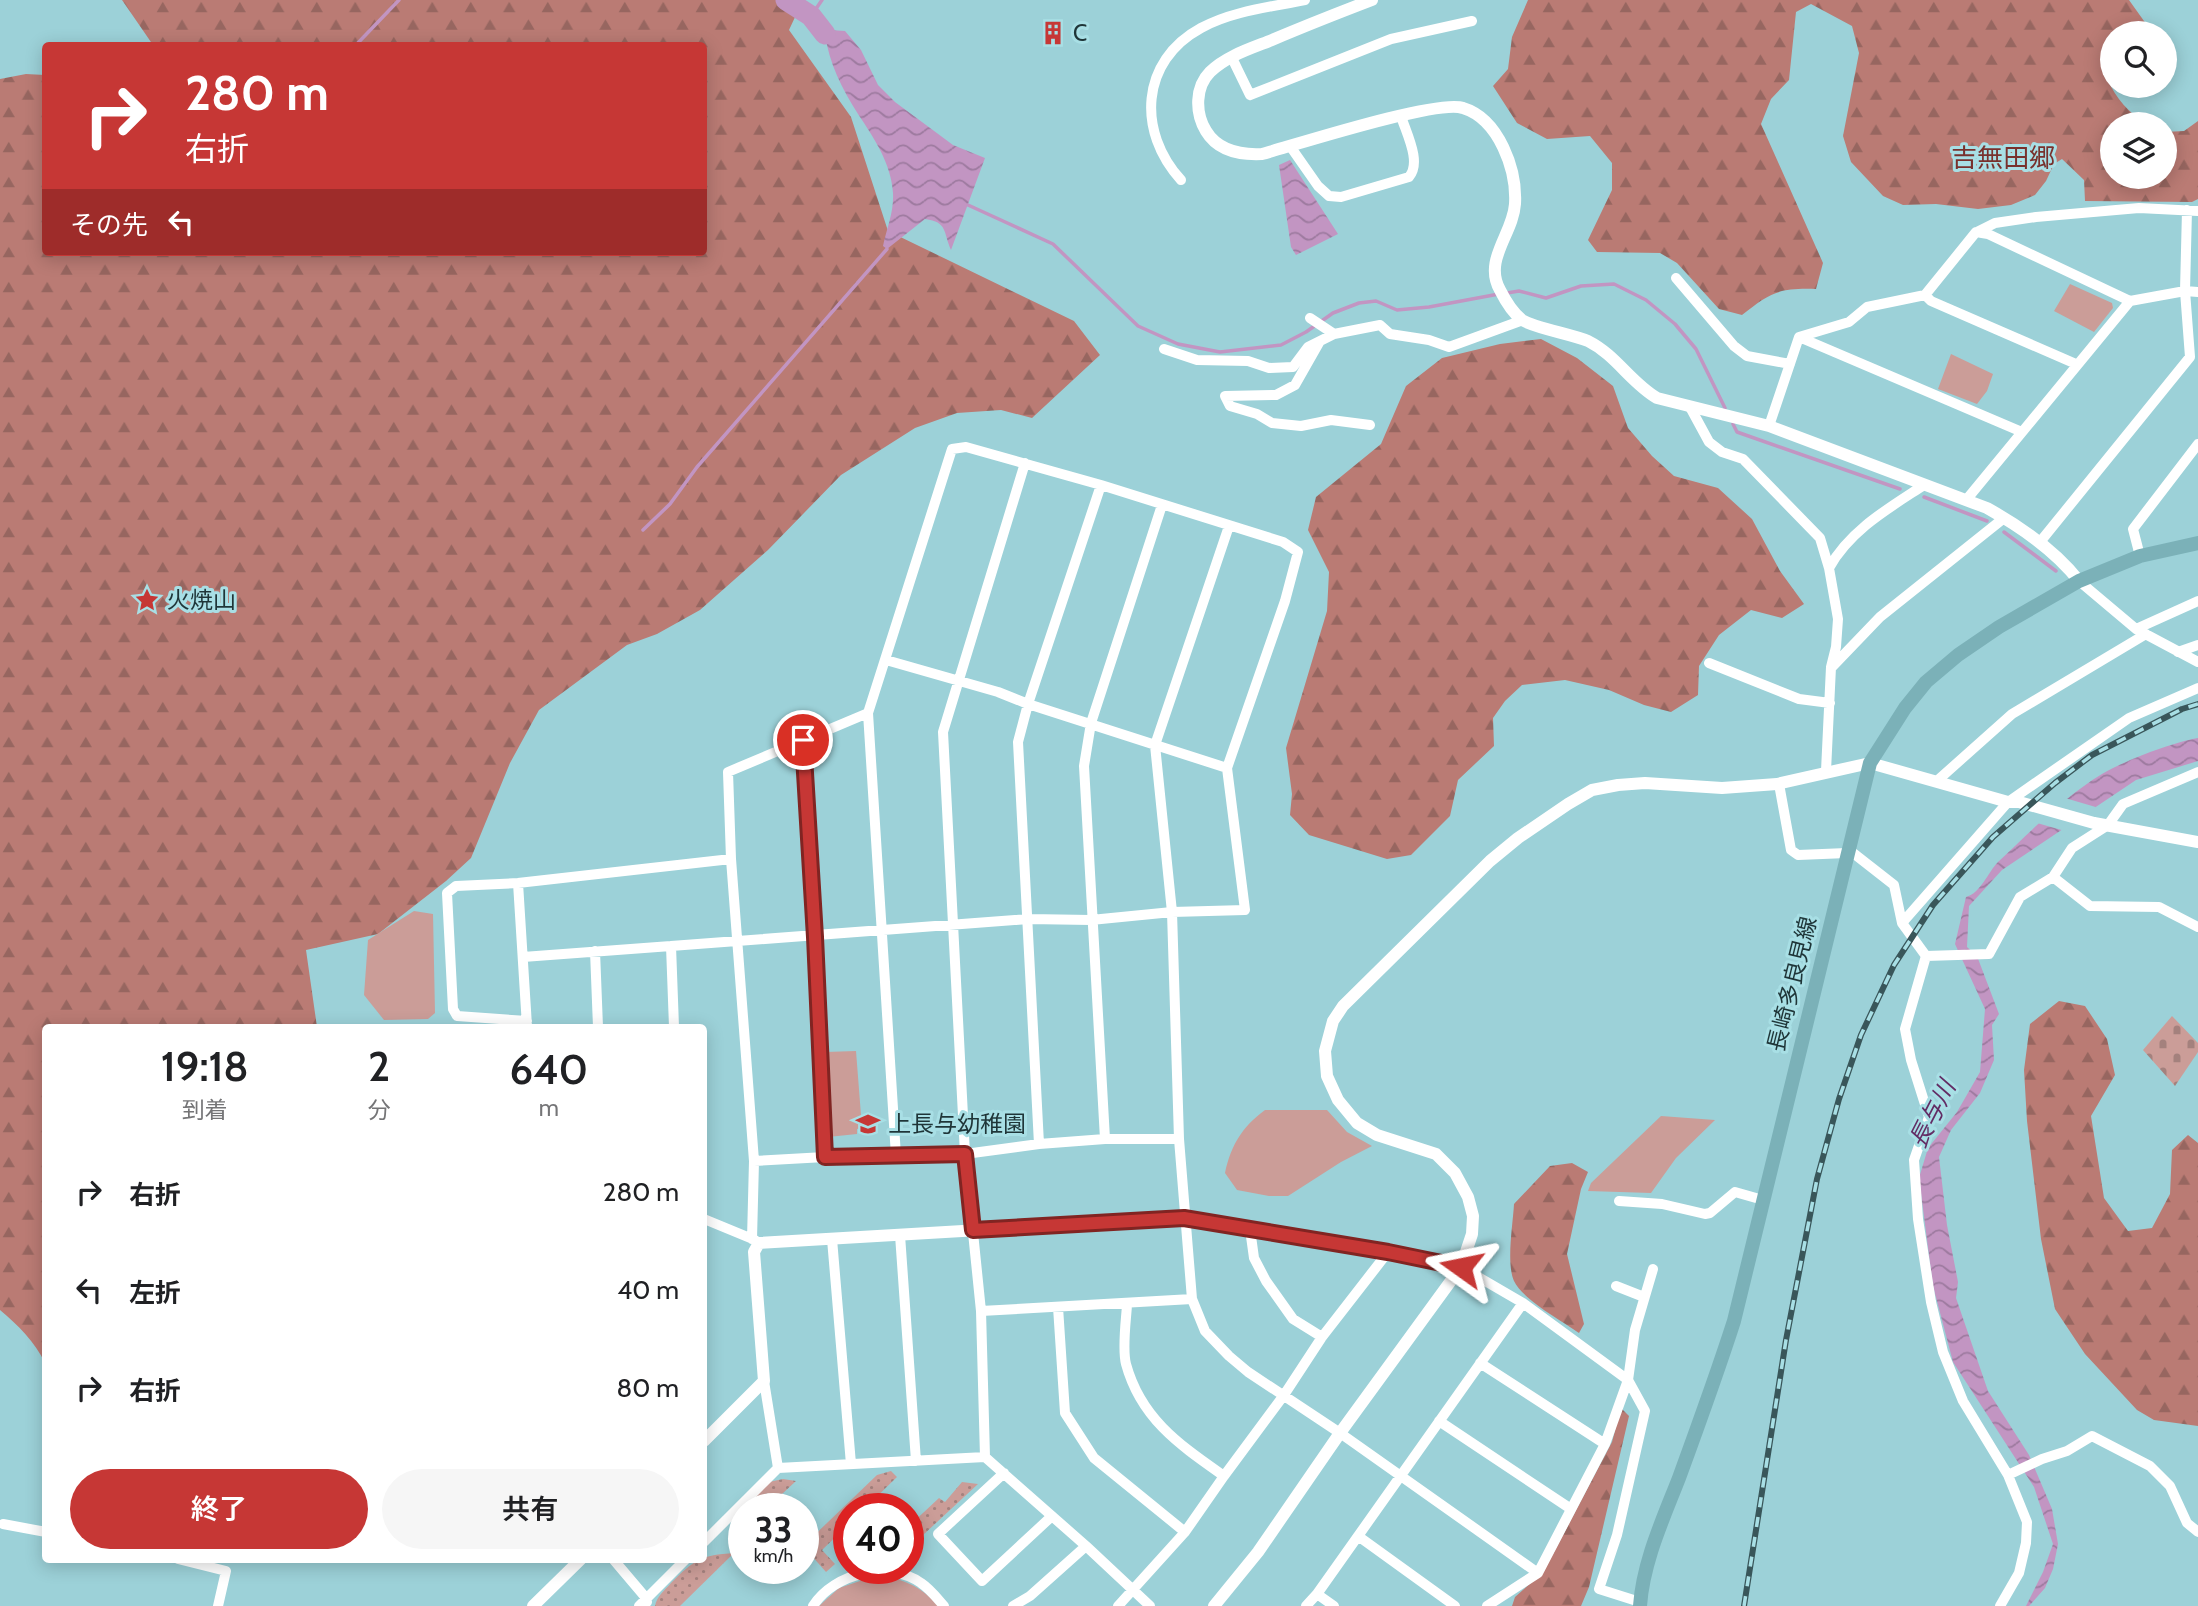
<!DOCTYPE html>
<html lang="ja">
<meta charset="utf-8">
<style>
body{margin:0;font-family:Cabin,"Noto Sans JP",sans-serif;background:#f6f6f6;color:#202124;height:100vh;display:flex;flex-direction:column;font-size:26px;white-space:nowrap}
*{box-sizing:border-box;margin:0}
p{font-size:23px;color:#757577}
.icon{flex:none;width:38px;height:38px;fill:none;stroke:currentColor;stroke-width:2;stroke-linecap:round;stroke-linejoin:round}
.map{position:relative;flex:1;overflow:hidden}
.details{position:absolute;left:42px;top:1024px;width:665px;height:539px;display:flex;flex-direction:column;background:#fff;border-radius:7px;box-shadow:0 4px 18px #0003}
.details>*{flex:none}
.top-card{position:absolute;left:42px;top:42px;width:665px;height:214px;border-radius:7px;box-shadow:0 4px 18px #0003;background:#c63735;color:#fff;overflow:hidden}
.controls{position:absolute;left:2100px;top:21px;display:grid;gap:14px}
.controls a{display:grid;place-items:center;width:77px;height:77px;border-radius:50%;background:#fff;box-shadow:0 4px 18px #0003;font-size:35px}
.speed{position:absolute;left:728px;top:1493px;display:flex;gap:14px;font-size:35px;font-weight:700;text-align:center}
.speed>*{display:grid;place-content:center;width:91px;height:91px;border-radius:50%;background:#fff;box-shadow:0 4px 18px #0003;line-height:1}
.speed small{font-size:18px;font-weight:400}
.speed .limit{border:10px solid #d22;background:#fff;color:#111}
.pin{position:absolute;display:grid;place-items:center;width:60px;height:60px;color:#fff;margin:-30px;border:4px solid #fff;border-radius:50%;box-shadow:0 2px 7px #0007}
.me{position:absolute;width:77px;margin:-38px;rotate:282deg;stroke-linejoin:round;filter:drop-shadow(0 0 5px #0008)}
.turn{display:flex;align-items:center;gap:24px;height:147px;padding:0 28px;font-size:32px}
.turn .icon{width:91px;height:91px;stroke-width:2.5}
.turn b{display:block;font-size:49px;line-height:60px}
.then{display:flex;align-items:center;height:66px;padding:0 28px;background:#0003;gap:14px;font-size:26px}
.eta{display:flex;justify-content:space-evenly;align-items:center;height:119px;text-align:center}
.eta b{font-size:42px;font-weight:600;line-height:49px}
.cta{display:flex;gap:14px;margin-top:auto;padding:14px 28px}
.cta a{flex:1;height:80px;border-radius:42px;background:#c63735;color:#fff;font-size:28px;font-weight:600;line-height:80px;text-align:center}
.cta a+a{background:#f6f6f6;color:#202124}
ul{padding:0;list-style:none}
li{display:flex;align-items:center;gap:21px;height:98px;padding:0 28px}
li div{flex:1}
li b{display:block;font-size:26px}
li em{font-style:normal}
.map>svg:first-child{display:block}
.grass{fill:url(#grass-dots)}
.forest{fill:url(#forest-firs)}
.cemetery{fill:url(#cemetery-stones)}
.green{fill:#cb9d98}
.water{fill:url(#water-waves)}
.pier{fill:#9cd1d8}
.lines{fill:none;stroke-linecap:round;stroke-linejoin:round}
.stream{stroke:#c295c2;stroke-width:3.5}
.river{stroke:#c295c2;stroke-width:21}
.minor{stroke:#fff;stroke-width:10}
.tertiary{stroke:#fff;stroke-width:12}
.primary{stroke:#7bb1b8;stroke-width:14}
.rail-casing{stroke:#39565a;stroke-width:6}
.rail{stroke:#a8dfe5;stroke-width:3.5;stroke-dasharray:10;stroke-linecap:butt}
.route-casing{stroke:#812422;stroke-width:18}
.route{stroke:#c63735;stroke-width:12}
.labels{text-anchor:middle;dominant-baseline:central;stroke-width:6;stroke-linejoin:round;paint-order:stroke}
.poi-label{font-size:23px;fill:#1f3538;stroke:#a8dfe5;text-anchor:start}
.street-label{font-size:23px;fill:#1f3538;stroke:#a8dfe5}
.water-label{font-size:24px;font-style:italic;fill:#622c64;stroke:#a8dfe5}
.quarter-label{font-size:26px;fill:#78312d;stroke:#a8dfe5}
</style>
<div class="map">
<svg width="2198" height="1606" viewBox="0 0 2198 1606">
<defs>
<pattern id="grass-dots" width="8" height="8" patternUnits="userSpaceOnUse" patternTransform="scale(1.75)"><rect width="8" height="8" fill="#cb9d98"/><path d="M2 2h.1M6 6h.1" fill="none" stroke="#a4817d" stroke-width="1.8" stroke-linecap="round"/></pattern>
<pattern id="forest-firs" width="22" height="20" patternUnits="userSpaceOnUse" patternTransform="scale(1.75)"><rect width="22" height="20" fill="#ba7b74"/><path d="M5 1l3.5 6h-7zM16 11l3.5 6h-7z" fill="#976660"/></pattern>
<pattern id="cemetery-stones" width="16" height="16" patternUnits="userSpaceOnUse" patternTransform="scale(1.75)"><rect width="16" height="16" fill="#cb9d98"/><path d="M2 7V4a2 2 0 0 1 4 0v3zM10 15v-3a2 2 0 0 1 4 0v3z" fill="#a4817d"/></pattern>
<pattern id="water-waves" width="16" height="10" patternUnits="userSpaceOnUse" patternTransform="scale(1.75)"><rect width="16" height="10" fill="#c295c2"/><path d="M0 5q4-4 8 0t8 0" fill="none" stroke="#9d7a9f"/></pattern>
</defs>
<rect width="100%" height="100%" fill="#9cd1d8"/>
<!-- grass -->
<path class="grass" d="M891,1471L897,1477L865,1508H849V1524L822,1550L835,1564L826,1572L803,1546L877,1475Z
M783,1479L796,1481L767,1508H744L743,1530L733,1519L769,1482Z
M962,1482L978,1484L908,1549V1527L939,1498L945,1502Z
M734,1553L680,1606H655C657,1596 664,1591 671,1583C694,1560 701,1555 734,1553Z"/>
<!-- forest -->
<path class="forest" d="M122,0H803L789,30L851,117L888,231L1074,321L1100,355L1032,418L1001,410L957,413L915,428L841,475L768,550L700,610L657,634L627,645L539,710L510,763L471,858L446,881L378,934L306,950L317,1027H46L45,1363C35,1342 18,1325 0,1310V79L26,74L45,75L46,252H704V46L153,45Z
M1528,0H2129L2149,28L2148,33H2112V73L2108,80C2116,99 2129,113 2147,124H2112V177H2165V132L2184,131L2198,121V199L2192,202L2085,201L2084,180L2062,159L2054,164L2046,181L2035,195L2011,205L1978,209L1936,204L1903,205L1883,196L1851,162L1843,136L1859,53L1852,26L1811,4L1796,12L1789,80L1771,99L1761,124L1823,263L1816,289C1779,288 1771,292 1742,315L1719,309L1677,263L1660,253L1597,252L1588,240L1612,190V163L1590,136L1547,139L1517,123L1493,86L1508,69L1512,37Z
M1541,339L1577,358L1613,386L1628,428L1652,456L1674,476L1718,488L1752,519L1780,571L1804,604L1782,618L1751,610L1719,635L1699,666L1698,695L1671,712L1644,705L1609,690L1565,680L1522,685L1505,701L1493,718L1494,746L1458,780L1450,816L1411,855L1387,859L1309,835L1290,815L1292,794L1286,748L1327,611L1329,572L1308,530L1316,497L1381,444L1406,386L1442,358L1500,344Z
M2059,1001L2085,1006L2107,1039L2115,1075L2091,1116L2104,1198L2128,1231L2152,1228L2170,1194L2172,1150L2188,1135L2198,1143V1426L2154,1420L2137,1410L2085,1354L2055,1309L2041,1239L2027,1121L2024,1070L2030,1024Z
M1572,1163L1588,1172L1581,1189L1567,1254L1584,1324L1579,1333C1562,1321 1522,1299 1514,1281C1506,1263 1513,1224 1514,1204L1550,1166Z
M1621,1408L1629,1416L1589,1587L1581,1606H1512L1515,1597L1544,1571L1612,1442Z"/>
<!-- cemetery -->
<path class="cemetery" d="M2172,1016L2198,1043V1052L2175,1086L2143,1050Z"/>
<!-- green -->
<path class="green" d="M2070,284L2112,303L2113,308L2094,332L2054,311Z
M1951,354L1993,374L1987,391L1977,404L1938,389Z
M414,911L433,914L435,1013L428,1019L384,1020L364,995L368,940Z
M856,1051L862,1128L857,1129V1134L828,1137L825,1052Z
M1265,1110H1327L1347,1132L1372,1146L1341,1162L1288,1196H1269L1237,1190L1225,1173C1231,1145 1242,1127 1265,1110Z
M1661,1116L1715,1120L1676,1158L1651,1193L1588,1191L1591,1183Z
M875,1576C900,1577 922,1586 938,1606H819L839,1588Z"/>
<!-- water -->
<path class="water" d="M830,30L845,31L861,50L878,85L895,102L953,145L985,158L951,250C943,232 948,222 925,219L887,249L883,246C887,227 894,212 893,193C891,163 874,138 858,114C842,89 829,63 825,34Z
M1290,160L1338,234L1296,255L1291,247L1279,165Z
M2198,738V761L2136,780L2002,870L1969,906L1967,947L1977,956L1999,1014L1992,1025L1994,1060L1980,1093L1951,1130L1939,1157L1947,1225L1958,1282L1956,1298L1988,1391L2029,1455L2052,1509L2058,1544L2053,1569L2045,1588L2029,1606H2026L2043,1572L2053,1544L2034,1487L1953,1362L1933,1286L1919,1178L1928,1148L1957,1112L1980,1072L1985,1009L1955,944L1966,897C1981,893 1988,872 1998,862C2030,832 2064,797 2102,774C2126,760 2171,743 2198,738Z"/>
<!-- pier -->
<path class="pier" d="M2065,798L2099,808L2065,831L2037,823Z"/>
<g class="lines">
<!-- stream -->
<path class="stream" d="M811,16L822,0
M355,46L399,0
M968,205L1053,244L1138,326L1178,344L1220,352L1281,345L1306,332L1333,313L1359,303L1376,301L1397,310L1429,307L1499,294
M1507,293L1519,291L1546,298L1581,286L1614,284L1646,300L1675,324L1696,349L1725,408
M1733,424L1737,432L1900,489
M1924,497L1987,521
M643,530L670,504L697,467L887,249
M2004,532L2056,571"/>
<!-- river -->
<path class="river" d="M786,0L811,16L825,34"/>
<!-- minor -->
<path class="minor" d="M1232,58L1250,95L1391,39L1472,21
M1290,146L1318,186L1329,196L1341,197L1409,177C1422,162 1406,133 1401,116
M1181,180C1137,132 1140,61 1201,28C1232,11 1271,7 1305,0
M1977,232L1995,223L2036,217L2139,208L2198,211
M1676,278L1734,346L1747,356L1790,364
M1310,318L1334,334L1380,325L1390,334L1429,340L1449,347L1523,320
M1799,337L1849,322L1867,307L1925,295
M1320,341L1295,385L1276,395L1225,396L1230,406L1257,414L1272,423L1301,426L1331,420L1370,425
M1164,349L1197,360L1248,361L1269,368L1293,367L1308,347L1334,334
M2076,364L1931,301L1925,295L1976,232L1988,234L2130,301L2185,291L2198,292
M1690,407L1709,442L1722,452L1743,459L1820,538L1829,568L1838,619L1836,647L1831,667L1826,771
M1769,426L1799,337L2022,432
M1967,499L2130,301
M1229,526L1155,745L1172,912L1179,1139L1192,1299L1205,1331L1229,1356L1248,1372L1340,1433L1538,1573
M2040,542L2190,357L2185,291L2187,210
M2140,556L2133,529L2198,444
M1829,568C1850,530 1889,508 1924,485
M2079,581L2136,629L2198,662
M2136,629L2198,601
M2178,652L2198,645
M886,660L998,692L1028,704L1227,768
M1709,663L1799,699L1830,703
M1832,667L1880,617L2004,518
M803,740L815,937L825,1157
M1938,780L2012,714L2146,634
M1779,784L1791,850L1798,855L1847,853
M1848,849L1894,885L1902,923L1926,956
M2053,877L2072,848L2108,825L2123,804L2198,772
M518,883L527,1026
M1902,923L2008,802L2129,718L2198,688
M671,946L1028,919L1091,920L1172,912L1245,910L1227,768L1285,601L1298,552L1283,542L1101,485L966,447L952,449L868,713L896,1156
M595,951L598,1027
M1926,956L1905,1029L1911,1060L1929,1117L1914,1160L1918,1219L1931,1302L1943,1352L1963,1401L2008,1475L2027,1522L2026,1543L2019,1573L2000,1606
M1926,956L1989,954L2020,897L2053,877L2090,906L2159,907L2198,927
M523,957L671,946L674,1027
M527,1021L457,1016L453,1009L447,893L456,886L518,883L731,859
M1105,1139L1084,766L1091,723L1162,505
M1039,1144L1018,742L1028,704L1101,485
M754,1161L825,1157L965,1154L1039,1144L1105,1139H1179
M1619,1201L1662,1204L1705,1214L1710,1213L1735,1192L1763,1200
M704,1219L755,1240
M1250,1229L1254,1258L1266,1281L1293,1319L1322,1337
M900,1235L916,1461
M752,1239L754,1161L731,859L728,772L868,713
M832,1239L851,1464
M1461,1267L1523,1303L1628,1380L1605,1444L1538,1573L1487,1606
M1616,1286L1644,1297
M1127,1305C1126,1321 1122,1349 1126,1364C1141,1419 1180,1445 1224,1476
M1058,1307L1065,1413L1094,1458L1185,1532
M981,1311L1192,1299
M1480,1363L1605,1444
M764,1381L778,1468
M1439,1421L1571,1509
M985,1457L981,1311L965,1154L943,732L1025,463
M1004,1473L938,1534L982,1581L1052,1516
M2008,1475L2042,1459L2067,1451L2092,1436L2150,1466L2170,1486L2187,1523L2198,1532
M3,1524L46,1532
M1358,1536L1455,1606
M704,1542L778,1468L985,1457L1086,1546L1150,1606
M178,1559L226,1571L218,1606
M613,1559L646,1598L647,1602
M1317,1594L1334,1606
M1640,1602L1599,1589L1617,1535L1645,1411L1628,1380L1635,1330L1653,1269
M639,1606L686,1559
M813,1606C834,1573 889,1560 921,1583C930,1589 937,1598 944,1606
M1013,1606L1030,1596L1086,1546
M1118,1606L1185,1532L1224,1476L1284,1395L1322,1337L1388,1252
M1306,1606L1317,1594L1523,1303"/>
<!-- tertiary -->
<path class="tertiary" d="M1372,0C1338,13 1305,26 1272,40C1252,48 1226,56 1210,72C1195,87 1195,113 1206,131C1218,151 1241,155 1262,154C1295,145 1438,99 1463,108C1499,119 1517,170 1515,204C1513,234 1483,260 1500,290C1505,300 1513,313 1522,320C1535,328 1571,334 1588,341C1616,355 1631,383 1657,398L1769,426L1987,508C2021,527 2055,550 2079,581
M704,1441L764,1381L754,1252L759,1243L1184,1218L1388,1252L1461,1267
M533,1606L581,1559
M1214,1606L1258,1552L1340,1433L1461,1267L1472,1234L1473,1216L1468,1197L1455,1173L1436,1154L1377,1135L1357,1123L1338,1100L1327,1076L1325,1051L1333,1021L1343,1006L1490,861L1518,838L1568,804L1592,790L1618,785L1645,783L1722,788L1777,784L1870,763L2008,802H2019L2094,823L2198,842"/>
<!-- primary -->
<path class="primary" d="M1640,1606C1643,1562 1663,1519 1679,1478C1698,1426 1717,1374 1734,1321L1870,763L1905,708L1926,682L1958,655L1999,627L2079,581L2140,556L2198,543"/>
<!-- rail casing -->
<g class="rail-casing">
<path id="rail" d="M1744,1606L1786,1340L1817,1179L1839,1099L1861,1035L1894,965L1933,905L1993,837L2055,783L2092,755L2182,709L2198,704"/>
</g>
<!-- rail -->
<use href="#rail" class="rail"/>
</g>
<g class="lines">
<!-- route casing -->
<g class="route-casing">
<path id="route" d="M803,740L815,937L825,1157L965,1154L973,1230L1184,1218L1388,1252L1461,1267"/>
</g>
<!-- route -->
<use href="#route" class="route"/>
</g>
<!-- icons -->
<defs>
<g id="building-bare" transform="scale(1.89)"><path d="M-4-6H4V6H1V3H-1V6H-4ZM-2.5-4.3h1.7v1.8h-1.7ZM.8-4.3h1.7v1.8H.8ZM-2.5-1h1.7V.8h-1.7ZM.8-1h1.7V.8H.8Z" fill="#c63735" stroke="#a8dfe5" stroke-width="2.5" paint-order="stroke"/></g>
<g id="sight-bare" transform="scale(1.89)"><path d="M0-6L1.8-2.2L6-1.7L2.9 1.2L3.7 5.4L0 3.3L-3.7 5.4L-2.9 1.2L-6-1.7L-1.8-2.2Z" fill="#c63735" stroke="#a8dfe5" stroke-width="2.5" paint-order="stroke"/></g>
<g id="school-bare" transform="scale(1.89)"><path d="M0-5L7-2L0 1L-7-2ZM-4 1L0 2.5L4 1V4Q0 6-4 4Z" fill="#c63735" stroke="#a8dfe5" stroke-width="2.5" paint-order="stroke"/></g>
</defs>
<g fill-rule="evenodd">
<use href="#building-bare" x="1053" y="33"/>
<use href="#sight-bare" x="147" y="600"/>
<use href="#school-bare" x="868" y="1124"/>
</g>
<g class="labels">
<!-- poi labels -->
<g class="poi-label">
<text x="1073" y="33">C</text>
<text x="167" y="600">火焼山</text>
<text x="888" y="1124">上長与幼稚園</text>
</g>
<!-- street labels -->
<g class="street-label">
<text transform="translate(1792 984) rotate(-76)">長崎多良見線</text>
</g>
<!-- water labels -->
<g class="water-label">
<text transform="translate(1932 1114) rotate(-63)">長与川</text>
</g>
<!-- quarter labels -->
<g class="quarter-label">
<text x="2003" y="158">吉無田郷</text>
</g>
</g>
</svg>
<div class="controls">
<a><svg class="icon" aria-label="search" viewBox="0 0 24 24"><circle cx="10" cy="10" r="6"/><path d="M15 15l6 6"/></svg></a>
<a><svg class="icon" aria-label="layers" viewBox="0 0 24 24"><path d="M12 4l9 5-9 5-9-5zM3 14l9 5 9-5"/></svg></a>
</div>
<div class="speed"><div>33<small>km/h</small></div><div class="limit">40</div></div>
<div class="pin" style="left:803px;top:740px;background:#d93025"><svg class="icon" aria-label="arrive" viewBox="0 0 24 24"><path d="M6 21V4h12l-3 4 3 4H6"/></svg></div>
<svg class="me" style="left:1461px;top:1267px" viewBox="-20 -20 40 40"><path d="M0-17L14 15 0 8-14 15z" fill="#c63735" stroke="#fff" stroke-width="4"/></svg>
<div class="top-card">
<div class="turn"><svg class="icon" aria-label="right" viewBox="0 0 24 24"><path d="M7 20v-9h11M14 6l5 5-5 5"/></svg><div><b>280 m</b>右折</div></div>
<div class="then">その先<svg class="icon" aria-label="left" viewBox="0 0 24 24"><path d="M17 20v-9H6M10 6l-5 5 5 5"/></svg></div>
</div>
<section class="details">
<div class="eta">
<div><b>19:18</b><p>到着</p></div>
<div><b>2</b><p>分</p></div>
<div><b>640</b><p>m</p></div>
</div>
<ul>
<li><svg class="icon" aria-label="right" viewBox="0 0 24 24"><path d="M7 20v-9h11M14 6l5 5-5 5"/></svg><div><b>右折</b></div><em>280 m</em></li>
<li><svg class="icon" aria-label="left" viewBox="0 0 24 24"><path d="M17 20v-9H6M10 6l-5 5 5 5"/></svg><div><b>左折</b></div><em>40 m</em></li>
<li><svg class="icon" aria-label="right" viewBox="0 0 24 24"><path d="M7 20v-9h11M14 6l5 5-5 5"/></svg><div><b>右折</b></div><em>80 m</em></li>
</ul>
<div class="cta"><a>終了</a><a>共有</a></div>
</section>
</div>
